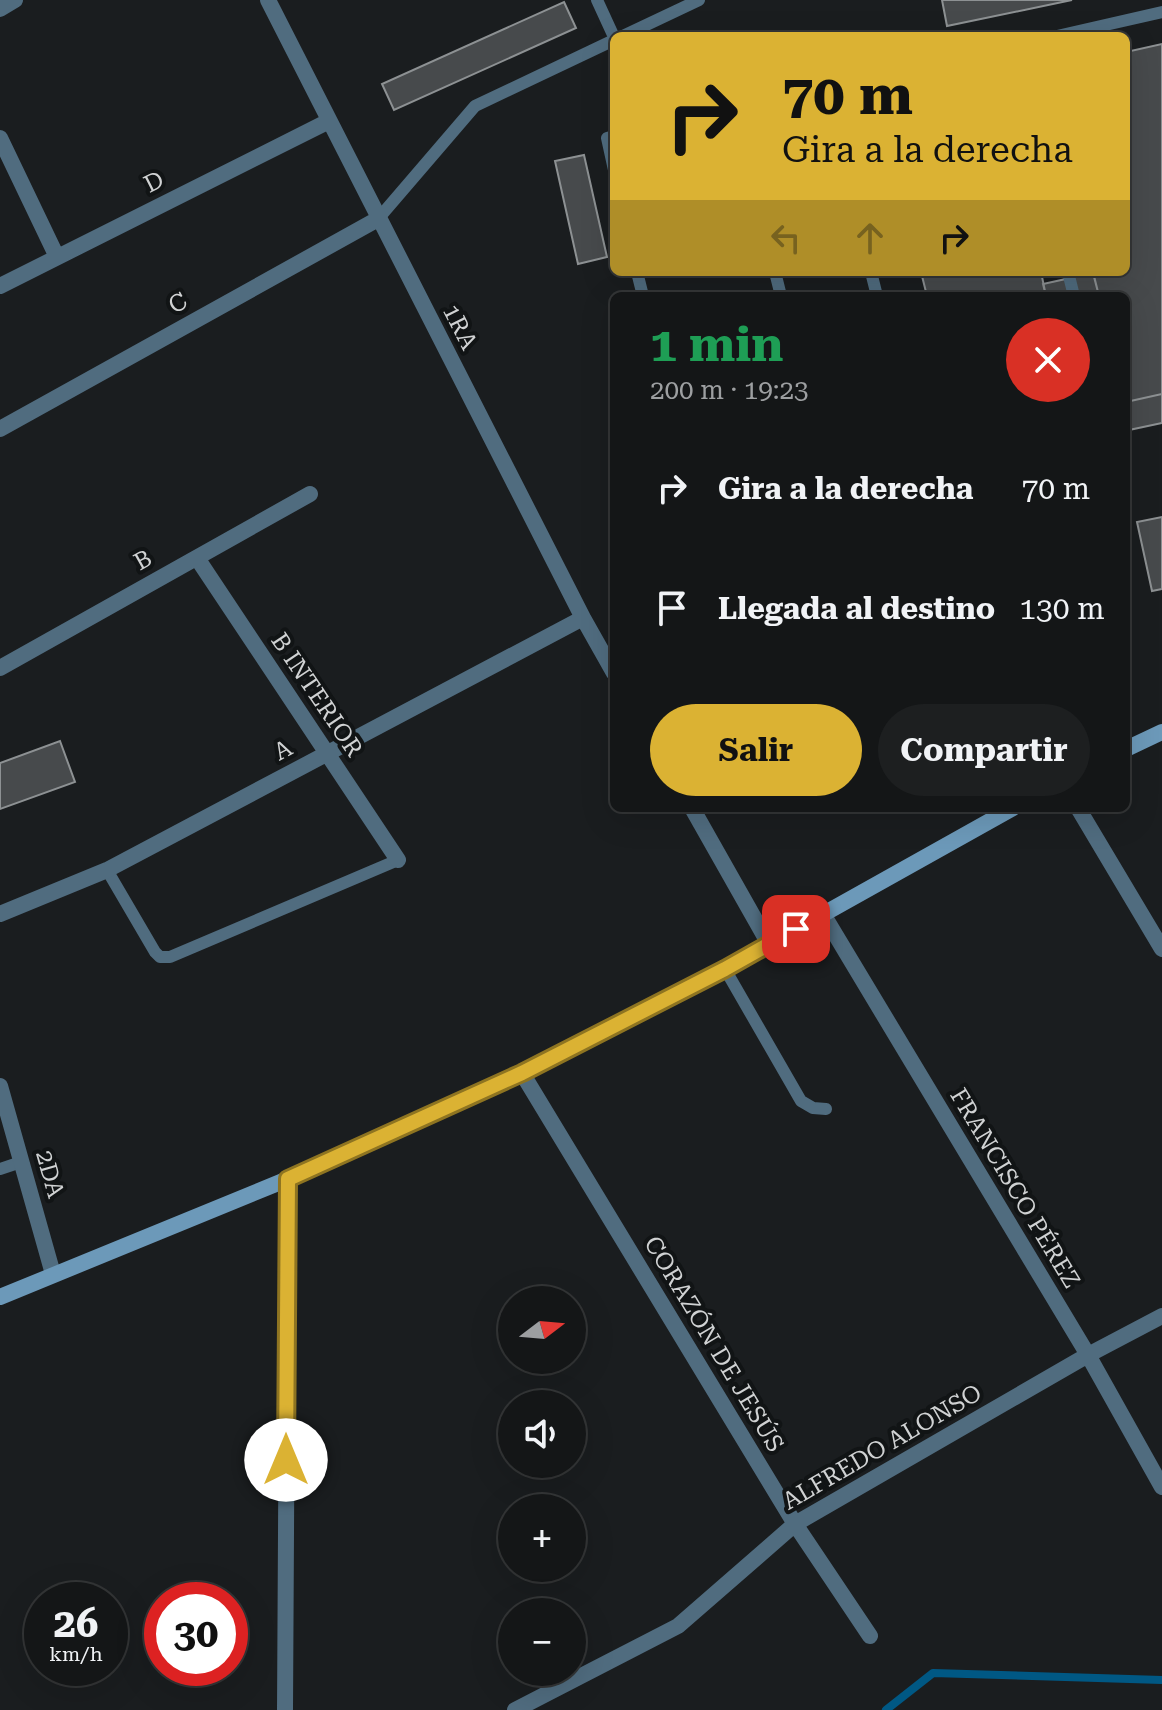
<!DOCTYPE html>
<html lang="es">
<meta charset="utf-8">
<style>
body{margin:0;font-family:"Roboto Serif",serif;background:#1d1f20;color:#f1f3f6;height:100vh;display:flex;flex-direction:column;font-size:30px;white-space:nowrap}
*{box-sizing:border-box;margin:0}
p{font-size:26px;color:#9d9fa1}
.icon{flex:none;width:44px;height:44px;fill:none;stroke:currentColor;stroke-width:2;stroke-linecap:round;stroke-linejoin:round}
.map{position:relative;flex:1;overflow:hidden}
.sheet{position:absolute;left:610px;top:292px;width:520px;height:520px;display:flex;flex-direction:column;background:#141617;border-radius:12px;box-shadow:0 8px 32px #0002,0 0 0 2px #333536}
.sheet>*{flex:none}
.hud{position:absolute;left:610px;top:32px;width:520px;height:244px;border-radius:12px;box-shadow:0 8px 32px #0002,0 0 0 2px #333536;background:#dbb233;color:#111;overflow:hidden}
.needle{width:52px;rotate:74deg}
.fabs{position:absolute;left:498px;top:1286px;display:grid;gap:16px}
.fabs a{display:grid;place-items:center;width:88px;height:88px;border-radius:50%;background:#141617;box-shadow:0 8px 32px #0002,0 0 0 2px #333536;font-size:40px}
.speed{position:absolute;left:24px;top:1582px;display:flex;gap:16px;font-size:40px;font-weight:700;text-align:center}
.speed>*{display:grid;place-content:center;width:104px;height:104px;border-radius:50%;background:#141617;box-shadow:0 8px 32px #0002,0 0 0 2px #333536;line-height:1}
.speed small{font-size:20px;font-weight:400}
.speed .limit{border:12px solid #d22;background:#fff;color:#111}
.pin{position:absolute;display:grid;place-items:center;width:68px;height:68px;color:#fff;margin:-34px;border-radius:16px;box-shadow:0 4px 12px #0006}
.me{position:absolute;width:88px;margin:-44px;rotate:0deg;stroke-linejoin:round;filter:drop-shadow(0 0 6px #0008)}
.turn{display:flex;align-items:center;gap:28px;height:168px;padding:0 40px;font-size:36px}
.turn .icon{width:104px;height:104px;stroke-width:2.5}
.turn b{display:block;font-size:56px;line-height:68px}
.lanes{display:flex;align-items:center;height:76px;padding:0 40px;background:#0003;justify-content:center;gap:40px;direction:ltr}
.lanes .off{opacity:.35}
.round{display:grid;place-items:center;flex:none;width:84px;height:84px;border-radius:42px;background:#1d1f20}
.summary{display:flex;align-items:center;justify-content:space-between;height:136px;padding:0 40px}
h1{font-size:48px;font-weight:700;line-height:60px;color:#1e9e55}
.button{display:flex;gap:16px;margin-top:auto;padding:16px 40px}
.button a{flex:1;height:92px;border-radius:48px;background:#dbb233;color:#111;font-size:32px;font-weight:700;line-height:92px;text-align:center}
.button a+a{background:#1d1f20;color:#f1f3f6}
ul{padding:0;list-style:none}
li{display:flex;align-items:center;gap:24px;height:120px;padding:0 40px}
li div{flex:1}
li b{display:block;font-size:30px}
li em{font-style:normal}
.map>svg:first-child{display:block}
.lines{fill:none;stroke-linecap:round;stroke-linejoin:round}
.stream{stroke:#005884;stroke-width:8}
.building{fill:#474a4c;stroke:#8d9193;stroke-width:2}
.service{stroke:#506c7f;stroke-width:12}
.minor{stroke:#506c7f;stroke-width:16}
.secondary{stroke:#6c99b9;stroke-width:16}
.route-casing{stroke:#8e7421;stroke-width:20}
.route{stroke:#dbb233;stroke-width:14}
.labels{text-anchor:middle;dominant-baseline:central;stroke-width:8;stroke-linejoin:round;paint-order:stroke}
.street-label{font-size:24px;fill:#d0d2d3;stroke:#111415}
</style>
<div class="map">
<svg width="1162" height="1710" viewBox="0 0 1162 1710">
<rect width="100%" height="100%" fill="#1a1d1f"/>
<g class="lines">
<!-- stream -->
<path class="stream" d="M886,1710L933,1673L1162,1680"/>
</g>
<!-- building -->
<path class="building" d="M942,0H1072L947,26Z
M564,2L576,28L394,110L382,84Z
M1162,44V394L1126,402V296H1099L1093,272H1126V52Z
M584,155L607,257L578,264L555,161Z
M921,272H1041L1046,296H927Z
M1093,273L1099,296H1046L1043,284Z
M1162,394V423L1129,430L1126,416V402Z
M1162,517V589L1152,591L1137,522Z
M60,741L75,782L0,809V763Z"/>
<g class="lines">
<!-- service -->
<path class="service" d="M597,0L614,37
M623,36L699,0
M1057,36L1162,12
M614,136L607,138L614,170
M378,219L475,106L614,40
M637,272L643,296
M775,272L781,296
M871,272L877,296
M1068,272L1074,296
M107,870L155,952L160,957H170L398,860
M725,969L801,1101L813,1108L826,1109
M0,1169L21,1162"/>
<!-- minor -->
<path class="minor" d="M268,0L583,618L614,673
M0,9L15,0
M0,138L57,257
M0,286L329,121
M0,429L378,219
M197,558L398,860
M0,668L310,494
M692,808L769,944
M1078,808L1162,949
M0,914L107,870L583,618
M823,914L1088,1355L1162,1487
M522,1073L795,1524L870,1636
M0,1086L53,1274
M285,1710L288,1179
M515,1710L678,1626L795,1524L1088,1355L1162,1316"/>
<!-- secondary -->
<path class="secondary" d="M1126,749L1162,732
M0,1297L288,1179L522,1073L725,969L1013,808"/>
</g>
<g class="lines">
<!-- route casing -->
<g class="route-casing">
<path id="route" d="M286,1460L288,1179L522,1073L725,969L796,929"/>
</g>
<!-- route -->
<use href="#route" class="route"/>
</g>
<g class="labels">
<!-- street labels -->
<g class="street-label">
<text transform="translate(154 182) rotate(-27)">D</text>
<text transform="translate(178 303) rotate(-29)">C</text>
<text transform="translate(460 327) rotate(63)">1RA</text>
<text transform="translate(143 560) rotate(-29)">B</text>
<text transform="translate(317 695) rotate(56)">B INTERIOR</text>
<text transform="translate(283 750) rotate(-28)">A</text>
<text transform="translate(50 1174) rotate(74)">2DA</text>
<text transform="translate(1015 1188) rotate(59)">FRANCISCO PÉREZ</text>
<text transform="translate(714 1344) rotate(59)">CORAZÓN DE JESÚS</text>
<text transform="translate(882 1447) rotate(-30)">ALFREDO ALONSO</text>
</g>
</g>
</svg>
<div class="fabs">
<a><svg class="needle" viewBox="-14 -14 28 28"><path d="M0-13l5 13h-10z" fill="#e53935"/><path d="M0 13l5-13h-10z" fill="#9d9fa1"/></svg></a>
<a><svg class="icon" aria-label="sound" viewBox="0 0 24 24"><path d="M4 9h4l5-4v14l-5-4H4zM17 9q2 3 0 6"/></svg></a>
<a>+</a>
<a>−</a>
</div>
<div class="speed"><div>26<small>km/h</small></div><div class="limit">30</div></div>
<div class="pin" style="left:796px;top:929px;background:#d93025"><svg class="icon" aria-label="arrive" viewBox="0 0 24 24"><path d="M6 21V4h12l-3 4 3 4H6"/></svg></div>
<svg class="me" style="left:286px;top:1460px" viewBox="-20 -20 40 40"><circle r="19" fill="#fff"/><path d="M0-13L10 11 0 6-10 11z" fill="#dbb233"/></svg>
<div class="hud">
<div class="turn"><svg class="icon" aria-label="right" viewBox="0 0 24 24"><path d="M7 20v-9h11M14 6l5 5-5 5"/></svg><div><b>70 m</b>Gira a la derecha</div></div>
<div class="lanes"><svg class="icon off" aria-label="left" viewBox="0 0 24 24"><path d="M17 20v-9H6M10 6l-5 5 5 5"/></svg><svg class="icon off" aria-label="ahead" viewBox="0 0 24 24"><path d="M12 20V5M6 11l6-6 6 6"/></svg><svg class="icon" aria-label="right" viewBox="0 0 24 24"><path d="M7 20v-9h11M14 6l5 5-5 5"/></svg></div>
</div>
<section class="sheet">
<div class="summary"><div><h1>1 min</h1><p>200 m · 19:23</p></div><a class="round" style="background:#d93025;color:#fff"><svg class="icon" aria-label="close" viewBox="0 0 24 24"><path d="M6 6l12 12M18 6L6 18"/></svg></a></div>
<ul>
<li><svg class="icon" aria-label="right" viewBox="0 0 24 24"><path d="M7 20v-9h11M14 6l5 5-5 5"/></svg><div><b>Gira a la derecha</b></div><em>70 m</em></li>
<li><svg class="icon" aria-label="arrive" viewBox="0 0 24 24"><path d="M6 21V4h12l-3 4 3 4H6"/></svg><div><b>Llegada al destino</b></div><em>130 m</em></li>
</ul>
<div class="button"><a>Salir</a><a>Compartir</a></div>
</section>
</div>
